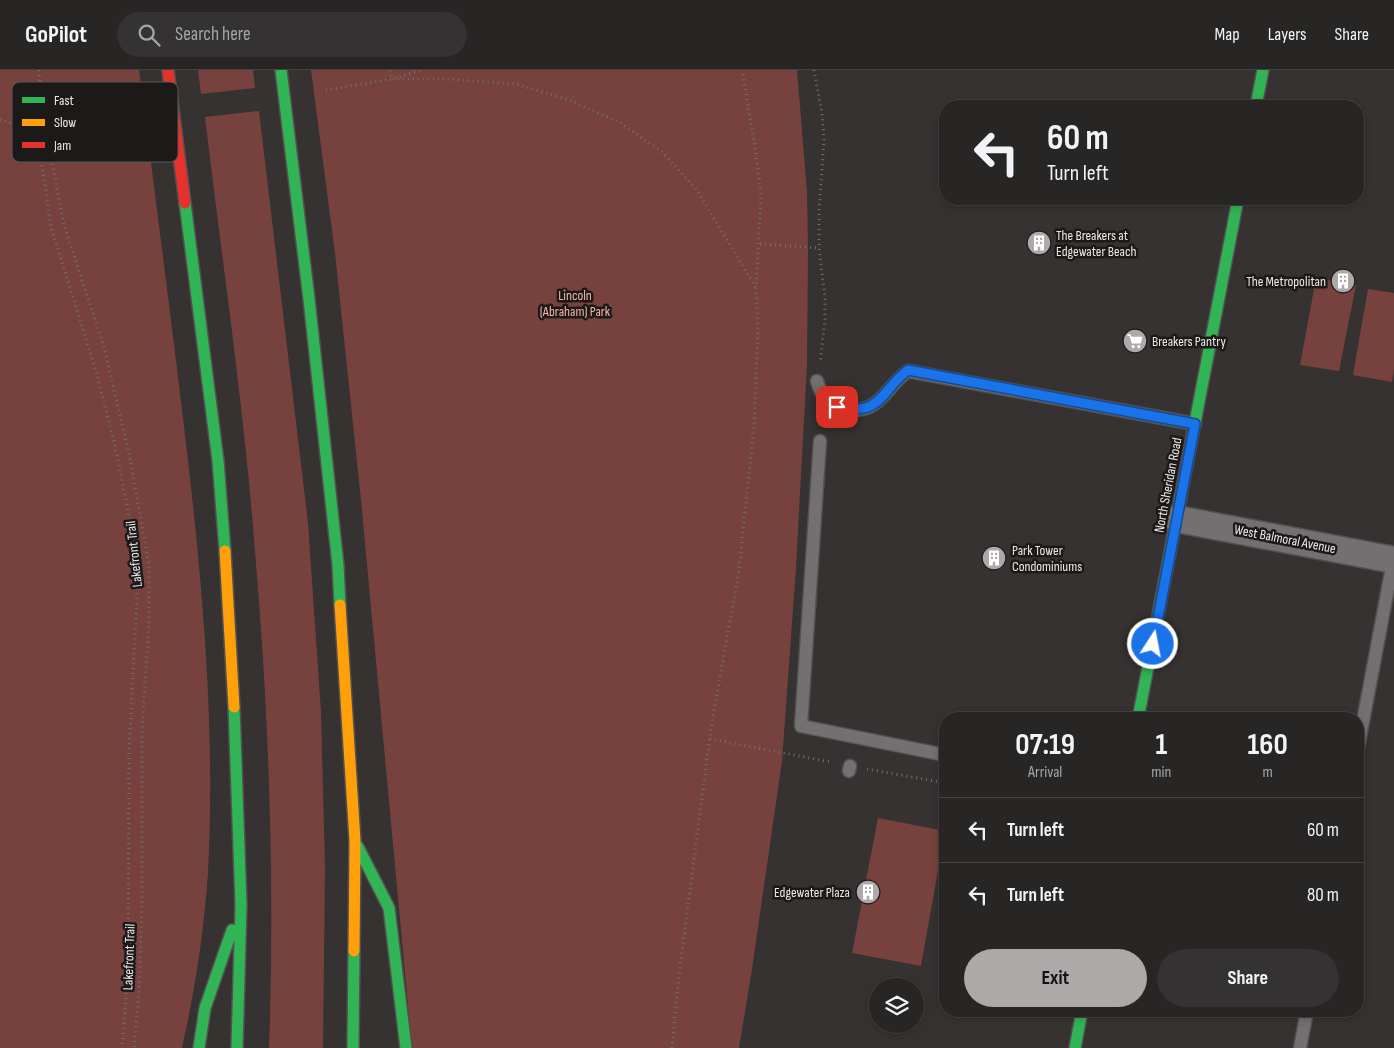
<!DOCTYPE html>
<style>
body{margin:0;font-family:"Sofia Sans Condensed",sans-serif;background:#343232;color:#f1f3f6;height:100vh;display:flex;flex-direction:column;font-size:19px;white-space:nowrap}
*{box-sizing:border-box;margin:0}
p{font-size:16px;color:#a5a5a7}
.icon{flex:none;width:28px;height:28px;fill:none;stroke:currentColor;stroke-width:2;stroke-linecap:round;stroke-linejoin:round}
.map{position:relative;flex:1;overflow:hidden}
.details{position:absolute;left:939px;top:642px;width:425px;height:305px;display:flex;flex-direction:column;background:#282625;border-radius:20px;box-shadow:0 2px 8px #0003,0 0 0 1px #444342}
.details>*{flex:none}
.hud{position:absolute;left:939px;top:30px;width:425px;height:105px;border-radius:20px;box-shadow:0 2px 8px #0003,0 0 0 1px #444342;background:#282625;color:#f1f3f6;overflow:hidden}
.buttons{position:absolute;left:869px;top:908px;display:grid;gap:10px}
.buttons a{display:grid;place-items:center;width:55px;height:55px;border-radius:50%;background:#282625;box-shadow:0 2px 8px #0003,0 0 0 1px #444342;font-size:25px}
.pin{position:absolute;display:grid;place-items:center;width:42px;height:42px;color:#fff;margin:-21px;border-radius:10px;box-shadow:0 2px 8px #0006}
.me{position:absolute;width:55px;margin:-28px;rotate:11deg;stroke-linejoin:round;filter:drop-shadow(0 0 4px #0008)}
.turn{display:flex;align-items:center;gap:18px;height:105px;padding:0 25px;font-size:22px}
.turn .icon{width:65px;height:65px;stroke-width:2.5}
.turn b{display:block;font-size:35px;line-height:42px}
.eta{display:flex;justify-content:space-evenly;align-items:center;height:85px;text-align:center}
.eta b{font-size:30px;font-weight:700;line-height:35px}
.action{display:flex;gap:10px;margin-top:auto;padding:10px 25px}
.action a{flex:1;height:58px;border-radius:30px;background:#ada9a8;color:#111;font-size:20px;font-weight:700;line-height:58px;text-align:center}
.action a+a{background:#343232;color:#f1f3f6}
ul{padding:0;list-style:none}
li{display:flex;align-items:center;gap:15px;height:65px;padding:0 25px;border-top:1px solid #444342}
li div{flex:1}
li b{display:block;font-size:19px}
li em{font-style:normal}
header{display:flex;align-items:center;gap:30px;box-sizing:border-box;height:70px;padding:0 25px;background:#282625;border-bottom:1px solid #444342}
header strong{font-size:24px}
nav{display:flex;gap:28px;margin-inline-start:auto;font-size:18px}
.search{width:350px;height:45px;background:#343232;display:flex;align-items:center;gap:12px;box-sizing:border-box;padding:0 18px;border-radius:28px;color:#a5a5a7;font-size:19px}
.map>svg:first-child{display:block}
.green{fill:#77423e}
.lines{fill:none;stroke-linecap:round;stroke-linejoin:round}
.lane-casing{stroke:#53504f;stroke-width:15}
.street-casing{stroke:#53504f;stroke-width:29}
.fast-casing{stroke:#53504f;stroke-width:14}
.slow-casing{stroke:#53504f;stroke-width:14}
.jam-casing{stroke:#53504f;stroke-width:14}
.path{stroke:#726f6e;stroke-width:3;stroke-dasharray:1 4;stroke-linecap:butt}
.lane{stroke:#727070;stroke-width:12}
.street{stroke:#727070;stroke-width:26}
.fast{stroke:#30b455;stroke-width:11}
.slow{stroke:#ff9f0a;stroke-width:11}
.jam{stroke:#e5322d;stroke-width:11}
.route-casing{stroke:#114b97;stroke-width:12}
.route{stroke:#1a73e8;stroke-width:9}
.labels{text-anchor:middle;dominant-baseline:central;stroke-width:5;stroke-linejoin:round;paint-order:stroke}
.poi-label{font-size:14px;fill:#ede9e8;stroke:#1c1919;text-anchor:start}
.park-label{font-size:14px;fill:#f4b5af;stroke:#1c1919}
.street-label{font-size:14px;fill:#ede9e8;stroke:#1c1919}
.key{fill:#1c1919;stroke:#5b5757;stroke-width:1}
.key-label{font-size:14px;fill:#ede9e8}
</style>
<header>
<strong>GoPilot</strong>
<div class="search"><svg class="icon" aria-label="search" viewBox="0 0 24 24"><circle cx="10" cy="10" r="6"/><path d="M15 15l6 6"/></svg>Search here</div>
<nav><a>Map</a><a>Layers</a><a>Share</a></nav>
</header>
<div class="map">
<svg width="1394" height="978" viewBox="0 0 1394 978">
<rect width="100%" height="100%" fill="#363231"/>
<!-- green -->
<path class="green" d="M0,0H139C154,116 169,232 183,348C201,498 216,651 208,802C204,861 195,920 182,978H0Z
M198,0H253L255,18L201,24Z
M311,0H797L807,122L808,178L807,293L796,498L782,691L752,899L739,978H412L361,430L335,183Z
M259,41L308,453L321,642L325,797L323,978H269C275,812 269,646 255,481C244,336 222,191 205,47Z
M1316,208L1356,215L1339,301L1300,295Z
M1368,219L1394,223V299L1392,312L1353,305Z
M878,748L945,761L921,896L852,883Z"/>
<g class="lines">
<!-- lane casing -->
<g class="lane-casing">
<path id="lane" d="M817,311C821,324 826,335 841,338C880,347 883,319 908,301L1195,354
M820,371L801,656L945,685
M1358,678L1394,486
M849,701L850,696
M1300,978L1307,941"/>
</g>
<!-- street casing -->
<g class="street-casing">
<path id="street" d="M1177,449L1394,490"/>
</g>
<!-- fast casing -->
<g class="fast-casing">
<path id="fast" d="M281,0L309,229L338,495L340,535
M1256,36L1263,0
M185,133L218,391L225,481
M234,637L241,835L237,978
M1138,649L1238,129
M358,777L389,838L406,978
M199,978L205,938L232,860
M353,978L354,881
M1075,978L1082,941"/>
</g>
<!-- slow casing -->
<g class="slow-casing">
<path id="slow" d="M225,481L234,637
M340,535L355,771L354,881"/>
</g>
<!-- jam casing -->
<g class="jam-casing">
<path id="jam" d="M168,0L185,133"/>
</g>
<!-- path -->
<path class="path" d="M39,0L41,34L64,155L104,277L129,384L149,495V555L142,659V835L139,921L134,978
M390,0L392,9H449L516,14L569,30L621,53L662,82L696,119L756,218
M814,0L822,43L824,70L819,142V178L825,227V250L820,293
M326,20L392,9L423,0
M0,50L22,56L32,61L39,74L51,157L97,304L115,376L128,440L136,499L137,527L129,682L128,895L122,978
M32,61L46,57L135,44
M760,174L819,178
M710,669L831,692
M867,699L945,713
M672,978L678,913L711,658L739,500L754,356L758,262L756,219L761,126L756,83L742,0"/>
<!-- lane -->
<use href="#lane" class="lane"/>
<!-- street -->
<use href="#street" class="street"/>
<!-- fast -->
<use href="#fast" class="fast"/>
<!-- slow -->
<use href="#slow" class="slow"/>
<!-- jam -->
<use href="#jam" class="jam"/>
</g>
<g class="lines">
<!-- route casing -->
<g class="route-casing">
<path id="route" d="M837,337C882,347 880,321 908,300L1195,354L1153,574"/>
</g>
<!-- route -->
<use href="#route" class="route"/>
</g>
<!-- icons -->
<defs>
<g id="building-disc" transform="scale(1.25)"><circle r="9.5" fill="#ada9a8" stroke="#1c1919"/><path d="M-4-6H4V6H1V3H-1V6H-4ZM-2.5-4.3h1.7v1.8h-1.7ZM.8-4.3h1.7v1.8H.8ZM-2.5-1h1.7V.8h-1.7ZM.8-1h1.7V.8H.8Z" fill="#fff"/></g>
<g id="supermarket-disc" transform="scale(1.25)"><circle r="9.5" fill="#ada9a8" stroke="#1c1919"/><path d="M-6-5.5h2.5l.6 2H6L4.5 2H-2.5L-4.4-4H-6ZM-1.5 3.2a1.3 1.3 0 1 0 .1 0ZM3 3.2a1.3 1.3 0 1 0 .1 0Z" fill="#fff"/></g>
</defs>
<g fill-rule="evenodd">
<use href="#building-disc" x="1039" y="173"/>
<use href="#building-disc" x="1343" y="211"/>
<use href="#supermarket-disc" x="1135" y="271"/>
<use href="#building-disc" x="994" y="488"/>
<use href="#building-disc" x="868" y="822"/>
</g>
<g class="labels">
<!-- poi labels -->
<g class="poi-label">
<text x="1056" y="165">The Breakers at<tspan x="1056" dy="16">Edgewater Beach</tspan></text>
<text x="1326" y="211" text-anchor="end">The Metropolitan</text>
<text x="1152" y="271">Breakers Pantry</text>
<text x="1012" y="480">Park Tower<tspan x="1012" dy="16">Condominiums</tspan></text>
<text x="850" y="822" text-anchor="end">Edgewater Plaza</text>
</g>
<!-- park labels -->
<g class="park-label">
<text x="575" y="225">Lincoln<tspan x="575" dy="16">(Abraham) Park</tspan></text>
</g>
<!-- street labels -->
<g class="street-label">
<text transform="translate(1168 415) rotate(-79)">North Sheridan Road</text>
<text transform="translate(1285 469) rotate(11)">West Balmoral Avenue</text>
<text transform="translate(134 484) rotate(-96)">Lakefront Trail</text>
<text transform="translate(129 887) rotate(-88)">Lakefront Trail</text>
</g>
</g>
<!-- legend -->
<rect x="12" y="12" width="166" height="80" rx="8" class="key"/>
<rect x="22" y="27" width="23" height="6" fill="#30b455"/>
<rect x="22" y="49" width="23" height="7" fill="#ff9f0a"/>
<rect x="22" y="72" width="23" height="6" fill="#e5322d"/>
<g class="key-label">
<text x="54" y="35">Fast</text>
<text x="54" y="57">Slow</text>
<text x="54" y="80">Jam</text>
</g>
</svg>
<div class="buttons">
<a><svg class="icon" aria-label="layers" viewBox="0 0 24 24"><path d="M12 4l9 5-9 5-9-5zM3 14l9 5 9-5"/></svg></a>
</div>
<div class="pin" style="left:837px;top:337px;background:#d93025"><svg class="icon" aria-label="arrive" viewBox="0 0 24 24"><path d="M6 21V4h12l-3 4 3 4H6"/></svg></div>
<svg class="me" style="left:1153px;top:574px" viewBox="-20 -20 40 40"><circle r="17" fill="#1a73e8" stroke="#fff" stroke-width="3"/><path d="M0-11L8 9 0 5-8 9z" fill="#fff"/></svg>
<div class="hud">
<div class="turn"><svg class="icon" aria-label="left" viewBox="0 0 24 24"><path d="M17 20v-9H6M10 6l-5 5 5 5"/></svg><div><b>60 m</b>Turn left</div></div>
</div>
<section class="details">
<div class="eta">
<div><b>07:19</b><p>Arrival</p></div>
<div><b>1</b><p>min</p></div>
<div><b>160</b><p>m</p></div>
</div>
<ul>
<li><svg class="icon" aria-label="left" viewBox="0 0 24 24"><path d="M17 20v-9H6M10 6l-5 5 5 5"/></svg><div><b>Turn left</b></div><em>60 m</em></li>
<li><svg class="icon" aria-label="left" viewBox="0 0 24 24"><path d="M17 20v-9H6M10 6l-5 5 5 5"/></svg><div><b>Turn left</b></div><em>80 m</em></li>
</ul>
<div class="action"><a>Exit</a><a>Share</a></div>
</section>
</div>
